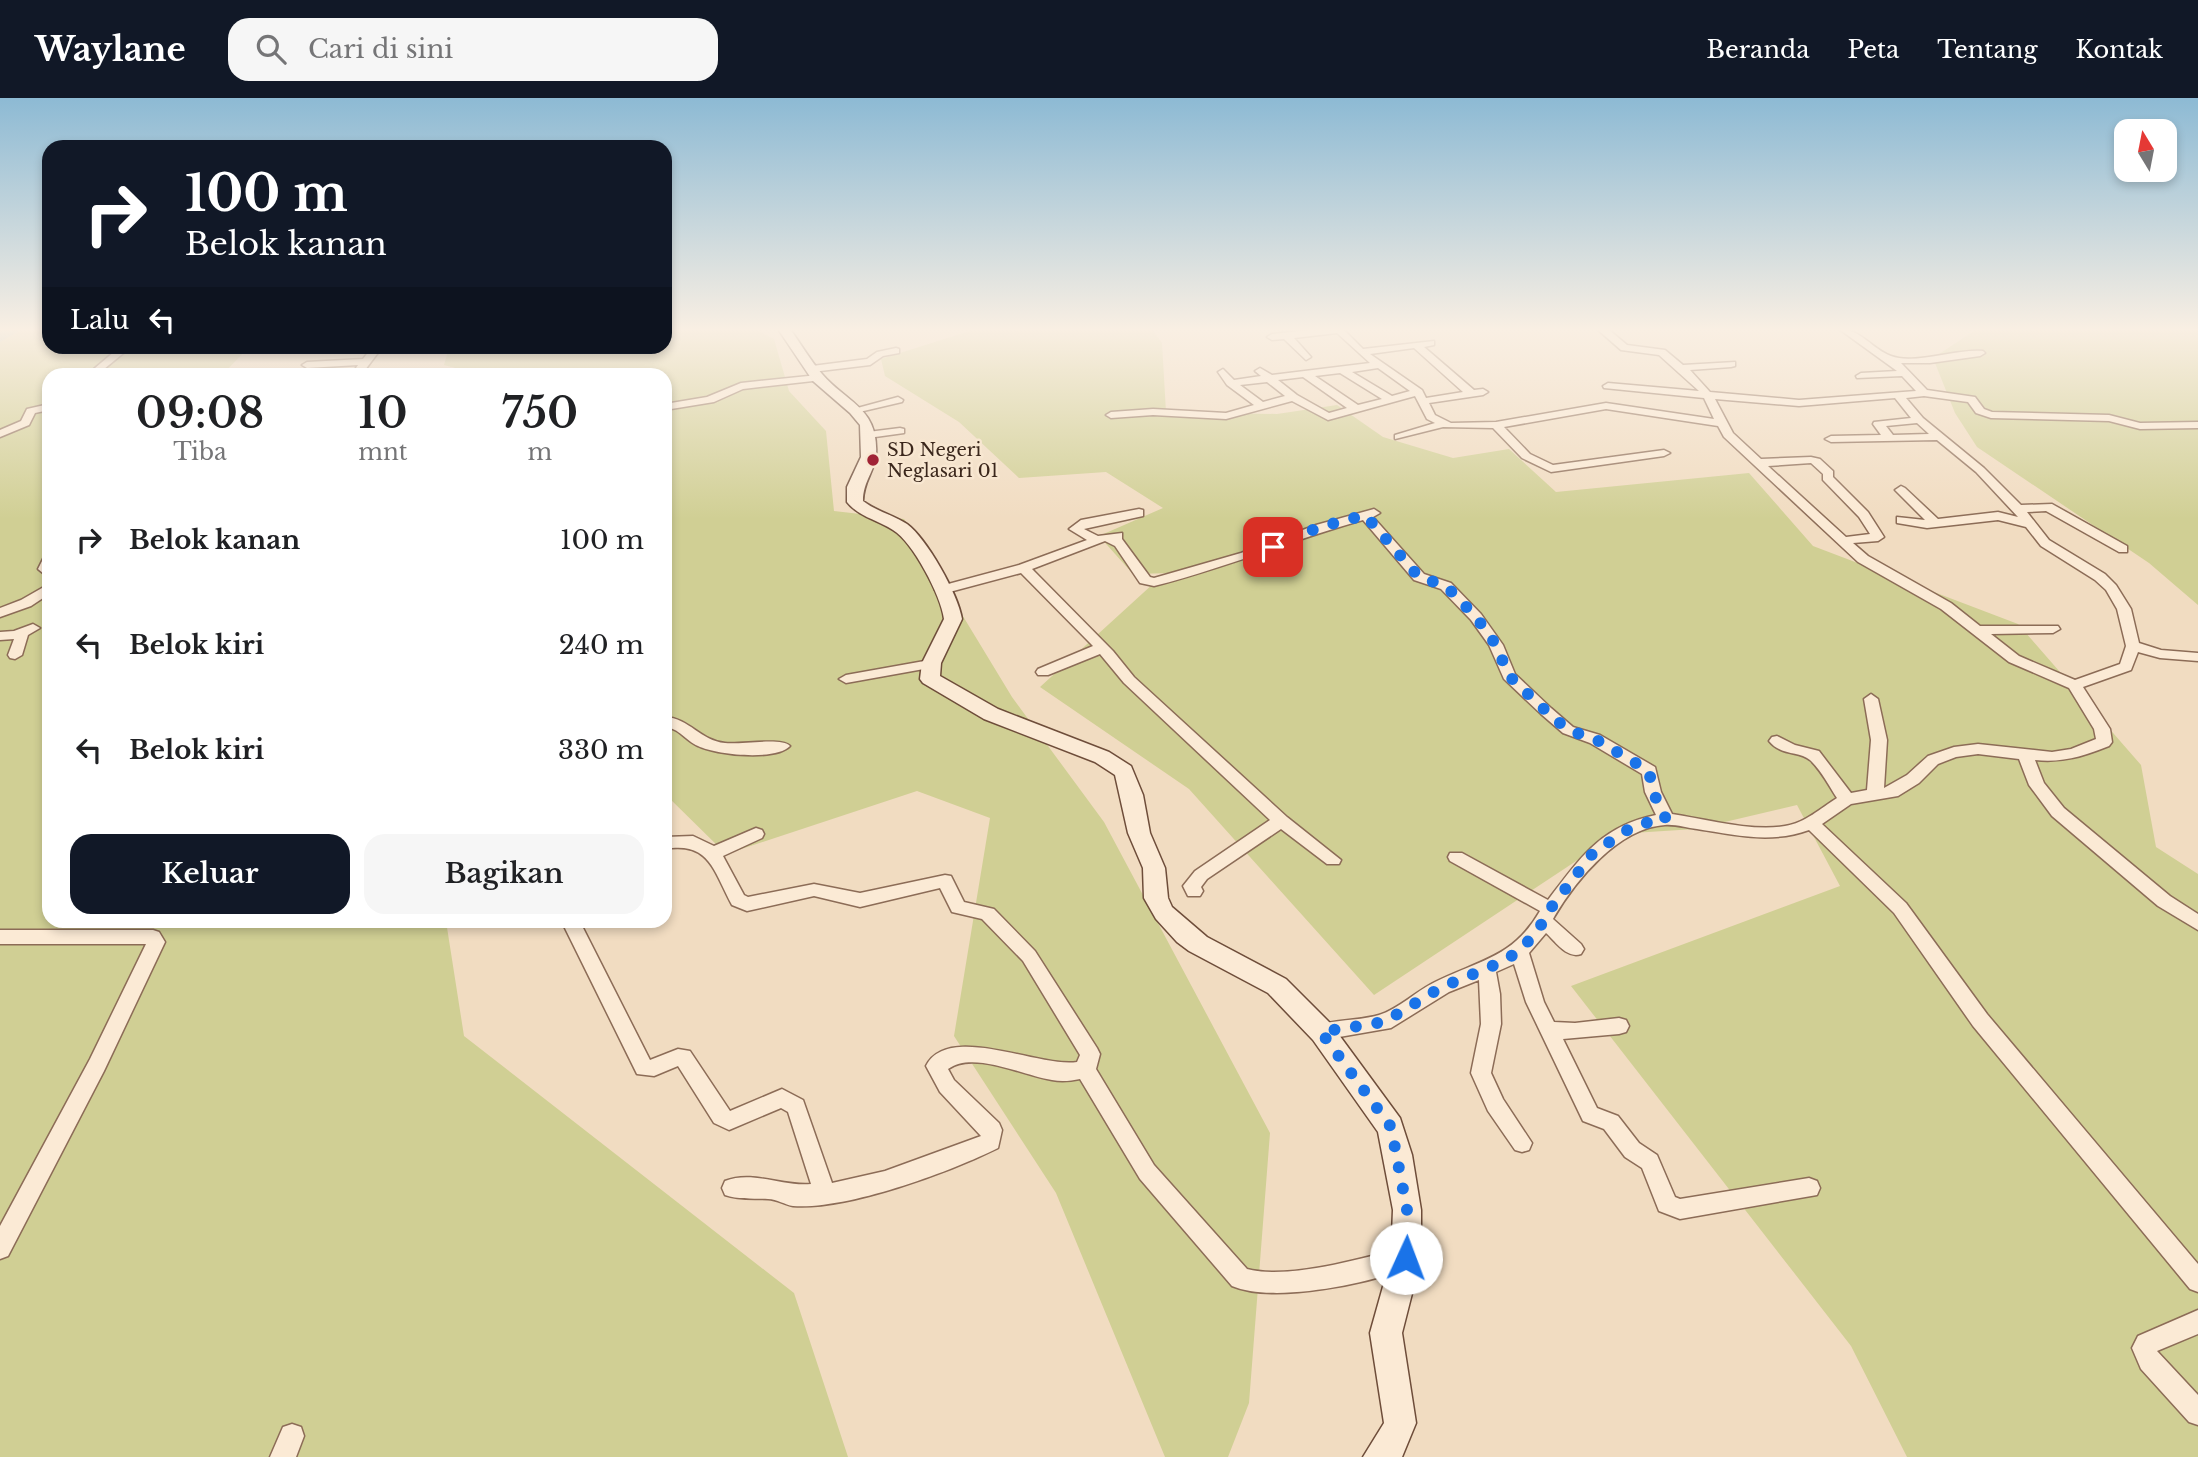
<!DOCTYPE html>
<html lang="id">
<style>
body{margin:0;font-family:"Libre Baskerville",serif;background:#f6f6f6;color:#202124;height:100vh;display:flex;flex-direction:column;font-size:26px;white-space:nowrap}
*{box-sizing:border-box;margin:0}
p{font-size:23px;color:#757577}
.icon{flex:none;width:38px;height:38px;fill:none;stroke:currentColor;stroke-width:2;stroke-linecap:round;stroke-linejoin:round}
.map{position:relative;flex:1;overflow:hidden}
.side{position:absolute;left:42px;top:270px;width:630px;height:560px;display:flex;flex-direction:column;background:#fff;border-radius:21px;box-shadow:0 4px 10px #0003}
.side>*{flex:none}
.banner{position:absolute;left:42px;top:42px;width:630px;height:214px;border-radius:21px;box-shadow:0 4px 10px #0003;background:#111827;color:#fff;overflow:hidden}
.needle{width:46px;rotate:350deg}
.fabs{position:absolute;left:2114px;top:21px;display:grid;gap:14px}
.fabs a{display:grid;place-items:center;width:63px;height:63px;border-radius:14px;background:#fff;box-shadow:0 4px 10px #0003;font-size:35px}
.pin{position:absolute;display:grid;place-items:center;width:60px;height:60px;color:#fff;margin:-30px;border-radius:14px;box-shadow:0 4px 10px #0006}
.me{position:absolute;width:77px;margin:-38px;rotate:2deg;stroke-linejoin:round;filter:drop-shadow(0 0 5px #0008)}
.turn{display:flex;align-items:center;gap:24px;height:147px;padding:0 28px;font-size:32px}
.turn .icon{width:91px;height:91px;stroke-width:2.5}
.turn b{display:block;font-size:49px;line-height:60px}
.then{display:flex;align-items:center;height:66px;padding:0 28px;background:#0003;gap:14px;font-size:26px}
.eta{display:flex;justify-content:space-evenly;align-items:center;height:119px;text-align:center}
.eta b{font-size:42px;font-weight:600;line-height:49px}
.primary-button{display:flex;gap:14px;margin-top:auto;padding:14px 28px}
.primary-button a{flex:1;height:80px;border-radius:21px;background:#111827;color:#fff;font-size:28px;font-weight:600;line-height:80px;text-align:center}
.primary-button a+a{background:#f6f6f6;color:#202124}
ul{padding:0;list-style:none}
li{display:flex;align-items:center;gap:21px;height:105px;padding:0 28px}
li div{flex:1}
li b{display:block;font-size:26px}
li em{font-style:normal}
header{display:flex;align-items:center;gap:42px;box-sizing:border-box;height:98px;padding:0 35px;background:#111827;color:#fff}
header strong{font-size:33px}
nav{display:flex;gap:38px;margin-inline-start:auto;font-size:24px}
.search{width:490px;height:63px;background:#f6f6f6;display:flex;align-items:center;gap:18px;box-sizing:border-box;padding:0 24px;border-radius:21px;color:#757577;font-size:26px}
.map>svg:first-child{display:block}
.green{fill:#d0cf94}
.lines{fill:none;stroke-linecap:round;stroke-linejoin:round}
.river{fill:#a4c3b6;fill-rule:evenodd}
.street-casing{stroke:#8c6c57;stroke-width:3}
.secondary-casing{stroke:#6e4d3a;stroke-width:3}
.street{fill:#fbead5;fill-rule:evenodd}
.secondary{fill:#fbead5;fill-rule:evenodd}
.route{stroke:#1a73e8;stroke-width:12;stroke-dasharray:0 21.6}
.poi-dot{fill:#a02335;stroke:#f8e7d1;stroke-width:2.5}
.labels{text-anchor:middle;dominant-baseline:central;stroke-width:5;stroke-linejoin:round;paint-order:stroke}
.far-poi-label{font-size:18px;fill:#3b271c;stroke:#f8e7d1;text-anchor:start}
</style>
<header>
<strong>Waylane</strong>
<div class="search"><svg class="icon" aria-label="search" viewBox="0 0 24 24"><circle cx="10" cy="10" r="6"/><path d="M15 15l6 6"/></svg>Cari di sini</div>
<nav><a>Beranda</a><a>Peta</a><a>Tentang</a><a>Kontak</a></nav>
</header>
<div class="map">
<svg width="2198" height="1359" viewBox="0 0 2198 1359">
<rect width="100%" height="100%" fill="#f1dcc1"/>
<!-- green -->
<path class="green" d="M0,231H49V248L249,249L223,276H49V822L446,823L464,938L794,1195L848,1359H0Z
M665,231H755L774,241L789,293L826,333L834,413L904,421L1012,599L1104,724L1270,1035L1249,1305L1228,1359H1165L1056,1095L954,938L990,720L917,693L726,756L665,696V276H478L444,267L449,249L665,248Z
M976,231H1152L1162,245L1166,314L1277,316L1337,307L1383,339L1453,360L1509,351L1556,394L1749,375L1813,448L2018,526L2141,667L2156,749L2198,776V1359H1907L1851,1248L1571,888L1840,788L1797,707L1695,731L1617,736L1374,897L1189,691L1040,589L1154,485L1173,475L1133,476L1099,438L1163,410L1106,374L1019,380L959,324L885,278L881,261Z
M1977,231H2198V507L2149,465L1977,349L1955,315L1933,260Z"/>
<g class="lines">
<!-- river -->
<path class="river" d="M6,231H23L0,244V234Z"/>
<!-- street casing -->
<g class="street-casing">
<path id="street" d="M1320,231H1343L1363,251L1434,243V247L1424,249L1474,292L1483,291L1488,294L1483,297L1429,305L1435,317L1451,325L1496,324L1606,305L1714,321L1704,300L1604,290L1603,288L1608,285L1699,293L1659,257L1621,252L1597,231H1608L1627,247L1665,252L1683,267L1735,264V268L1731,269L1690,272L1710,294L1799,302L1916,293L1902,278L1857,280L1856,278L1861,275L1897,273L1839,231C1861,231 1872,251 1891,258C1914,267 1959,250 1983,253L1985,255L1980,258L1930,265H1901L1927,292L1975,299L1984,311L1992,314L2109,317L2140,325L2198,324V330L2140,331L2109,323L1991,320L1976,315L1968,304L1924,298L1906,300L1923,320L1984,370L2021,407L2052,406L2127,448V454H2119L2046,413L2027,414L2049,442L2105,476L2116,487L2131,511L2139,545L2161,552L2198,555V563L2160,560L2138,554L2131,572L2083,589L2110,631L2112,644L2109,648C2084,658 2063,665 2035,662L2044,685L2064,710L2170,798L2198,816V832L2158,808L2052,718L2029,687L2019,661L1978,656L1956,659L1938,666L1919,685L1898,698L1851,706L1822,726L1906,805L1987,916L2198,1166V1194L2190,1191L1973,928L1894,815L1809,732C1771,746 1735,737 1697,731C1687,730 1675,726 1665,727C1618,730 1575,783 1553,821L1581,846L1584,851L1581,856C1567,861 1556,844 1546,835L1529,855L1544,904L1554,924L1575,925L1619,920L1626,922L1629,928L1626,934L1619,936L1563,941L1597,1010L1618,1018L1639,1045L1657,1057L1675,1099L1680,1101L1809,1080L1817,1083L1820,1090L1817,1097L1680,1121L1659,1113L1642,1070L1625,1059L1604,1031L1583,1023L1526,904L1514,866L1496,874L1500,896L1501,926L1491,975L1503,1001L1532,1045L1529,1052L1522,1054L1515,1052L1488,1013L1471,975L1481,926L1479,882L1449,894L1391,930L1322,942L1315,940L1312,934L1315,928C1336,921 1359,923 1379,917C1399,911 1416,893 1435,884C1479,862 1513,860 1540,813L1450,763L1448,759L1450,755H1462L1548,802C1580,760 1601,728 1656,717L1645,694L1642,676L1590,645L1563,635L1541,616L1504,581L1489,547L1471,522L1441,491L1414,482L1363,422C1292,442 1225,470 1154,488L1140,485L1115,448L1105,443L1032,471L1113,553L1134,579L1287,719L1341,762L1339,766H1327L1281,731L1207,781L1201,789L1203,793L1200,798H1188L1183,788L1195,773L1270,722L1124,585L1100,556L1048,577H1038L1036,574L1038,571L1093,548L1021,475L942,496L935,492L937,489L1019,467L1087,442L1069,431L1081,422L1139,411L1143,412V418L1084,431L1098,438L1122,435V441L1150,479L1154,480L1241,455L1316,427L1374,411L1380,415L1373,419L1424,476L1451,485L1481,516L1503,547L1515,576L1551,610L1573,629L1600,637L1655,669L1661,694L1672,716C1705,721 1752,734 1785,728C1805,725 1821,710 1837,700C1829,688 1821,672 1810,662C1799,653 1781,658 1769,643L1772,639L1777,638L1795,647L1819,653L1851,695L1867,692L1871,642L1864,601L1871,596L1878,601L1887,642L1884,690L1907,677L1928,658L1954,649L1978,646L2052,654L2071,651L2096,641L2094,631L2069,590L2009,564L1941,511L1858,464L1724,339L1718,328L1606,311L1504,329L1530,356L1553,367L1664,352L1670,355L1664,358L1551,374L1522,360L1493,330L1443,329L1395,341V337L1435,325L1427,321L1415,298L1328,322L1292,303L1226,321L1153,317L1111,320L1106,317L1111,314L1153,311L1226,315L1254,307L1227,287L1218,274L1223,271L1234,282L1261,278L1255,273L1260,270L1272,277L1370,265L1337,235L1294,240L1311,259L1306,262L1284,241L1272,242L1267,239L1272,236ZM1414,250L1463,294L1426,300L1422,292L1370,256ZM1378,270L1410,293L1392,298L1352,274ZM1340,275L1382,301L1358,307L1315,278ZM1303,279L1347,310L1329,315L1297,297L1278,282ZM1267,284L1285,298L1263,304L1240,287ZM1895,300L1911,320L1874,324L1873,326L1881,337L1831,338L1825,341L1831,344L1937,342L1976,374L2018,419L1998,414L1938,421L1905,390L1901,388L1895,392L1925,422L1897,419V425L1927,430L1998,422L2026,429L2041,448L2095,482L2106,492L2117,511L2126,548L2120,566L2075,582L2019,558L1991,536L2053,535L2060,531L2058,528H1980L1951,505L1868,458L1853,445L1878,443L1884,439L1868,414L1833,379V373L1820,361L1811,359L1761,361L1733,335L1715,301L1799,308ZM1917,325L1929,336L1893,337L1886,328ZM1811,365L1823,376V382L1859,419L1870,436L1846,439L1768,368Z
M121,248H132L98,276H88Z
M373,248H383L362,276H352L358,267L307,270L302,267L307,264L363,261Z
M896,250L899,251V255L883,258L870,267L812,274L807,271L812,268L867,261L877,254Z
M818,277L822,278V282L743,291L714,304L665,312V306L707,299L741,285Z
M898,299L903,302L902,304L855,315L850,312Z
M49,306V312L35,315L29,327L0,339V332L21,323L27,311Z
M900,330L904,331V335L868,340L862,337L868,334Z
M49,456V480L38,471L45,457Z
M49,486V496L31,508L0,519V510L21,502Z
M33,526L40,530L28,537L22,557L15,561L10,560L8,557L14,541L0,542V534L14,533Z
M930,562L935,563L937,566L935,569L846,585L839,581L846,577Z
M665,619C689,620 701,643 725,645C740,647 782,639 790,648C776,663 716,657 698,648C686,643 679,630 665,629Z
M756,730L762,732L764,736L762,740L723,758L744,797L748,799L814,786L860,795L945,777L951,778L964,804L994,811L1035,853L1097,950L1100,956L1096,971L1154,1067L1247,1171C1288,1182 1364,1160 1406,1149L1414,1152L1417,1160L1414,1168C1371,1185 1275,1206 1232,1188L1140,1081L1080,981C1071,983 1061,984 1052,982C1024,978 973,952 948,971L954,982L999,1025L1002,1032L998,1050C950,1074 847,1112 793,1108C785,1107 777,1101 768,1101C754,1100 739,1102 725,1097L722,1090L725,1083C753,1072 783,1089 811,1086L788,1014L781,1010L729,1032L714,1025L678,968L654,978L637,976L561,822H579L650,962L678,951L690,953L730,1013L782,991L803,1002L832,1085L885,1073L981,1038L940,994L926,968C948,924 1039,970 1077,964L1080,957L1023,863L982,821L952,814L940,790L860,809L814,798L747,813L732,807C714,774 710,743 665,751V739L693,738L714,748Z
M0,832H153L159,834L165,844L104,973L8,1158L0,1161V1128L90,961L146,846H0Z
M2198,1212V1236L2157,1253L2198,1297V1327L2189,1324L2141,1271L2132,1250L2138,1238Z
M292,1326L301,1329L304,1338L296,1359H270L283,1329Z"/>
</g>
<!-- secondary casing -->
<g class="secondary-casing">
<path id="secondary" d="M778,231H790C801,246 810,262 822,276C847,305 879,310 876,357C875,373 863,383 863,403C876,413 893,417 907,426C927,441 958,496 962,521L941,565L940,578L998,611L1109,654L1131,668L1143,697L1150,735L1165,770L1168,800L1172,809L1207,839L1286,881L1331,926L1400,1020L1412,1057L1421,1112V1160L1402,1235L1416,1325L1402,1359H1363L1384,1325L1370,1235L1391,1160L1393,1112L1378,1034L1313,942L1268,895L1189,853L1177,844L1156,821L1144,800L1143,770L1128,735L1115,677L1095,664L984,621L923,585L920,581L922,565L944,521C941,498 913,444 893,432C878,422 859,419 847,404V389L861,359L860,327L850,315L813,283Z"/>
</g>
<!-- street -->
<use href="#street" class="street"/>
<!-- secondary -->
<use href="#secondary" class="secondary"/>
</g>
<!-- sky -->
<linearGradient id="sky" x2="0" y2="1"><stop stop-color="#8dbad4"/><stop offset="0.55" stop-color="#f9efe3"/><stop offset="1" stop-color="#f9efe3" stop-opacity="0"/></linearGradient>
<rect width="2198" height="421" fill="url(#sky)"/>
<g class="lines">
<!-- route -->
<path class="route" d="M1273,449L1320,429L1365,417L1419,479L1446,488L1476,519L1496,547L1509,578L1546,613L1568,632L1595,641L1649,673L1653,694L1666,721L1635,727L1593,755L1550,811L1537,834L1519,853L1502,864L1442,889L1384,924L1321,934L1391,1029L1407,1112L1406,1160"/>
</g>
<!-- markers -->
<circle class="poi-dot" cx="873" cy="362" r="7"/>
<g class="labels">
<!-- far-poi labels -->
<g class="far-poi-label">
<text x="887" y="352">SD Negeri<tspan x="887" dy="21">Neglasari 01</tspan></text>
</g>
</g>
</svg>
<div class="fabs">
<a><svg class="needle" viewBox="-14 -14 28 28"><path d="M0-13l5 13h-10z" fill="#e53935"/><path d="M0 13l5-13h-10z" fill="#757577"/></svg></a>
</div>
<div class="pin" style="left:1273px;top:449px;background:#d93025"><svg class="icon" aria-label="arrive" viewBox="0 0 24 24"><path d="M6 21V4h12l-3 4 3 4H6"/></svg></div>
<svg class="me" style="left:1406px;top:1160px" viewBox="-20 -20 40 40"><circle r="19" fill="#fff"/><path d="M0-13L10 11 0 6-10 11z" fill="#1a73e8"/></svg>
<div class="banner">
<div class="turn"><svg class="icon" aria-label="right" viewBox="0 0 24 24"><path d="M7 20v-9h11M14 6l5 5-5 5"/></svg><div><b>100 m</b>Belok kanan</div></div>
<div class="then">Lalu<svg class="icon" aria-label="left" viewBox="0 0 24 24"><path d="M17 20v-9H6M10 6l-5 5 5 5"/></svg></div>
</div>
<section class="side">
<div class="eta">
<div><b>09:08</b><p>Tiba</p></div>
<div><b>10</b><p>mnt</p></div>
<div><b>750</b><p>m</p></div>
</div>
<ul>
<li><svg class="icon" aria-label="right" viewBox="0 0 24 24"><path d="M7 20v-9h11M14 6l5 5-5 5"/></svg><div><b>Belok kanan</b></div><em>100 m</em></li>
<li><svg class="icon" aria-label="left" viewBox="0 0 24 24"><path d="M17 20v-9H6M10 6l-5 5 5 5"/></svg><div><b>Belok kiri</b></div><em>240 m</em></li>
<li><svg class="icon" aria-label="left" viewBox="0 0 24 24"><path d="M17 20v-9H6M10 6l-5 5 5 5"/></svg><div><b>Belok kiri</b></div><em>330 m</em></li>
</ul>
<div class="primary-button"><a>Keluar</a><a>Bagikan</a></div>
</section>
</div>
